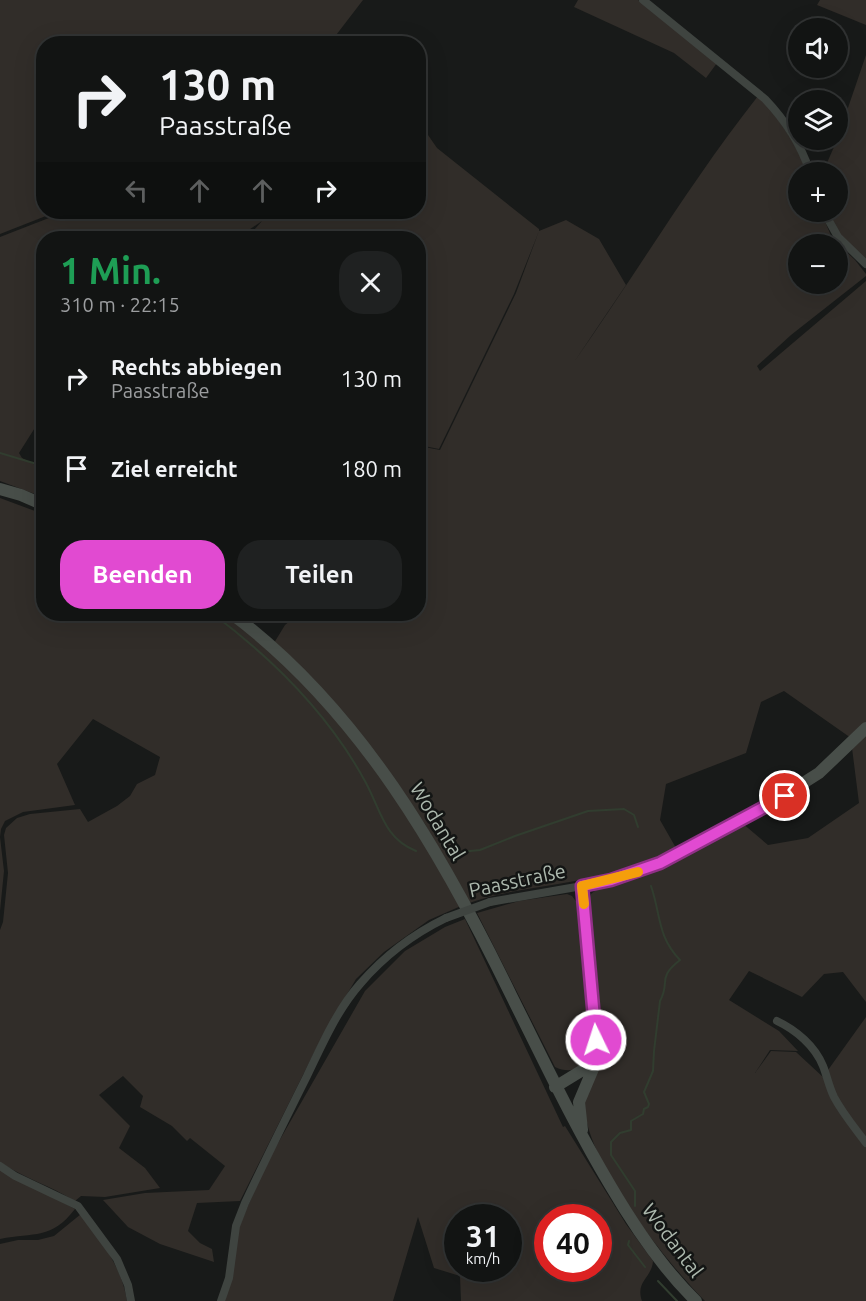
<!DOCTYPE html>
<html lang="de">
<meta charset="utf-8">
<style>
body{margin:0;font-family:Ubuntu,sans-serif;background:#1f2121;color:#f1f3f6;height:100vh;display:flex;flex-direction:column;font-size:22px;white-space:nowrap}
*{box-sizing:border-box;margin:0}
p{font-size:20px;color:#9c9ea0}
.icon{flex:none;width:33px;height:33px;fill:none;stroke:currentColor;stroke-width:2;stroke-linecap:round;stroke-linejoin:round}
.map{position:relative;flex:1;overflow:hidden}
.side{position:absolute;left:36px;top:231px;width:390px;height:390px;display:flex;flex-direction:column;background:#121413;border-radius:24px;box-shadow:0 6px 24px #0002,0 0 0 2px #313333}
.side>*{flex:none}
.banner{position:absolute;left:36px;top:36px;width:390px;height:183px;border-radius:24px;box-shadow:0 6px 24px #0002,0 0 0 2px #313333;background:#121413;color:#f1f3f6;overflow:hidden}
.buttons{position:absolute;left:788px;top:18px;display:grid;gap:12px}
.buttons a{display:grid;place-items:center;width:60px;height:60px;border-radius:50%;background:#121413;box-shadow:0 6px 24px #0002,0 0 0 2px #313333;font-size:30px}
.speed{position:absolute;left:444px;top:1204px;display:flex;gap:12px;font-size:30px;font-weight:700;text-align:center}
.speed>*{display:grid;place-content:center;width:78px;height:78px;border-radius:50%;background:#121413;box-shadow:0 6px 24px #0002,0 0 0 2px #313333;line-height:1}
.speed small{font-size:15px;font-weight:400}
.speed .limit{border:9px solid #d22;background:#fff;color:#111}
.pin{position:absolute;display:grid;place-items:center;width:51px;height:51px;color:#fff;margin:-26px;border:3px solid #fff;border-radius:50%;box-shadow:0 2px 6px #0007}
.me{position:absolute;width:66px;margin:-33px;rotate:356deg;stroke-linejoin:round;filter:drop-shadow(0 0 4px #0008)}
.turn{display:flex;align-items:center;gap:21px;height:126px;padding:0 24px;font-size:27px}
.turn .icon{width:78px;height:78px;stroke-width:2.5}
.turn b{display:block;font-size:42px;line-height:51px}
.lanes{display:flex;align-items:center;height:57px;padding:0 24px;background:#0003;justify-content:center;gap:30px;direction:ltr}
.lanes .off{opacity:.35}
.round{display:grid;place-items:center;flex:none;width:63px;height:63px;border-radius:24px;background:#1f2121}
.head{display:flex;align-items:center;justify-content:space-between;height:102px;padding:0 24px}
h1{font-size:36px;font-weight:700;line-height:45px;color:#1e9e55}
.cta{display:flex;gap:12px;margin-top:auto;padding:12px 24px}
.cta a{flex:1;height:69px;border-radius:24px;background:#e14ad1;color:#fff;font-size:24px;font-weight:700;line-height:69px;text-align:center}
.cta a+a{background:#1f2121;color:#f1f3f6}
ul{padding:0;list-style:none}
li{display:flex;align-items:center;gap:18px;height:90px;padding:0 24px}
li div{flex:1}
li b{display:block;font-size:22px}
li em{font-style:normal}
.map>svg:first-child{display:block}
.green{fill:#312d29;fill-rule:evenodd}
.lines{fill:none;stroke-linecap:round;stroke-linejoin:round}
.stream{stroke:#313d2f;stroke-width:2}
.street{stroke:#3f4440;stroke-width:8}
.secondary{stroke:#484e49;stroke-width:12}
.street-bridge{stroke:#3f4440;stroke-width:8}
.route-casing{stroke:#923088;stroke-width:15}
.route{stroke:#e14ad1;stroke-width:10}
.slow{stroke:#f59e0b;stroke-width:10}
.labels{text-anchor:middle;dominant-baseline:central;stroke-width:5;stroke-linejoin:round;paint-order:stroke}
.street-label{font-size:20px;fill:#acb8ad;stroke:#131514}
</style>
<div class="map">
<svg width="866" height="1301" viewBox="0 0 866 1301">
<rect width="100%" height="100%" fill="#181a19"/>
<!-- green -->
<path class="green" d="M0,0H363L330,43L44,44V212H56L0,234Z
M578,0H638L717,63L706,78L674,53L574,7Z
M820,0H866V25L817,5Z
M866,55V260L840,236L826,212H837V172H823L837,140Z
M758,96C779,118 796,143 807,172H798V212H821L832,238L855,260L866,274V276L791,335L757,366L760,371L866,281V723L851,738L784,691L761,702L746,753L666,784L660,820L676,848C645,864 610,875 575,881C538,888 502,891 466,904L425,824L274,643L285,625L296,616L295,614H418L419,446L440,450L516,293L539,231L514,294L439,449L419,445L418,238H247L262,221L237,238H44L43,415L19,453L22,458L43,469V497L0,481V237L54,216L61,212H418L419,122L437,148L539,229V231L566,220L599,239L626,285L574,362C636,274 691,181 758,96ZM798,244H837V284H798Z
M0,498L43,514L44,614H223L261,642L321,698L385,779L461,906L429,920L384,952L356,979L322,1037L240,1201L197,1203L188,1231L200,1243L212,1249L214,1262L160,1244L128,1227L103,1200L145,1193L209,1190L225,1166L190,1138L187,1141L172,1126L140,1107L143,1096L123,1076L99,1095L130,1126L119,1148L145,1168L160,1188L105,1197L81,1196L75,1201C51,1186 24,1178 0,1162V930L3,922L8,873L4,835L6,828L17,818L30,814L80,809L88,822L117,806L130,796L137,784L155,775L160,757L93,719L57,764L75,805L23,812L5,821L1,829L0,837L4,871L0,911Z
M866,735V1002L843,972L824,974L802,997L749,971L729,1000L779,1031L798,1051L770,1050L755,1073L771,1051L796,1052L823,1077L866,1017V1301H705C668,1264 580,1155 585,1101C586,1088 599,1074 601,1059C603,1042 601,1025 600,1009C597,972 594,936 589,900L591,894L598,888L742,823L768,845L808,838L859,803L852,748Z
M567,894L572,896L578,904C582,942 586,979 588,1016C589,1028 592,1042 588,1054C584,1070 569,1074 555,1067L477,913L519,901Z
M465,919L563,1127L565,1126L626,1224L653,1261C652,1278 635,1281 642,1301H461L460,1276L434,1268L418,1217L393,1301H225L235,1236L266,1164L365,991L405,951L445,927ZM458,1218H508V1269H458ZM548,1218H598V1269H548Z
M0,1170L75,1209C51,1240 35,1232 0,1239Z
M81,1214C101,1241 122,1267 127,1301H0V1244L18,1240H38L54,1236Z"/>
<g class="lines">
<!-- stream -->
<path class="stream" d="M0,453L40,465L44,470
M213,614C273,659 330,716 366,783C381,811 384,838 416,851
M451,853L480,850L515,836L588,811L624,809L634,815L638,827
M635,1206V1191L611,1155V1142L620,1133L631,1130V1121L643,1114L644,1109L648,1107L649,1104L644,1092L653,1071L654,1051L660,1001C671,981 656,979 680,960C657,936 661,915 651,886
M629,1241L628,1245L645,1267
M658,1281L677,1301"/>
<!-- street -->
<path class="street" d="M643,0L765,99C785,120 801,145 810,172
M824,212L838,237L866,264
M490,902L582,886
M777,1021C796,1030 815,1046 823,1066C827,1076 829,1087 834,1097C843,1114 855,1128 866,1143
M0,1166L15,1176L78,1206L117,1259L128,1285L131,1301
M221,1301L229,1278L236,1226L245,1203C265,1160 286,1118 307,1076C322,1045 337,1010 360,984C384,956 413,934 446,918"/>
<!-- secondary -->
<path class="secondary" d="M0,489L21,495L44,505
M232,614C360,710 442,853 511,995C543,1059 573,1123 610,1185C634,1226 661,1267 696,1301
M555,1087L586,1068L593,1061
M582,1130L579,1102L593,1069L596,1040L582,886L611,880L660,863L764,808L819,773L866,728"/>
<!-- street-bridge -->
<path class="street-bridge" d="M446,918L490,902"/>
</g>
<g class="lines">
<!-- route casing -->
<g class="route-casing">
<path id="route" d="M596,1040L582,886L611,880L660,863L785,796"/>
</g>
<!-- route -->
<use href="#route" class="route"/>
<!-- slow -->
<path class="slow" d="M584,904L582,886L638,872"/>
</g>
<g class="labels">
<!-- street labels -->
<g class="street-label">
<text transform="translate(438 821) rotate(59)">Wodantal</text>
<text transform="translate(517 880) rotate(-12)">Paasstraße</text>
<text transform="translate(673 1240) rotate(53)">Wodantal</text>
</g>
</g>
</svg>
<div class="buttons">
<a><svg class="icon" aria-label="sound" viewBox="0 0 24 24"><path d="M4 9h4l5-4v14l-5-4H4zM17 9q2 3 0 6"/></svg></a>
<a><svg class="icon" aria-label="layers" viewBox="0 0 24 24"><path d="M12 4l9 5-9 5-9-5zM3 14l9 5 9-5"/></svg></a>
<a>+</a>
<a>−</a>
</div>
<div class="speed"><div>31<small>km/h</small></div><div class="limit">40</div></div>
<div class="pin" style="left:785px;top:796px;background:#d93025"><svg class="icon" aria-label="arrive" viewBox="0 0 24 24"><path d="M6 21V4h12l-3 4 3 4H6"/></svg></div>
<svg class="me" style="left:596px;top:1040px" viewBox="-20 -20 40 40"><circle r="17" fill="#e14ad1" stroke="#fff" stroke-width="3"/><path d="M0-11L8 9 0 5-8 9z" fill="#fff"/></svg>
<div class="banner">
<div class="turn"><svg class="icon" aria-label="right" viewBox="0 0 24 24"><path d="M7 20v-9h11M14 6l5 5-5 5"/></svg><div><b>130 m</b>Paasstraße</div></div>
<div class="lanes"><svg class="icon off" aria-label="left" viewBox="0 0 24 24"><path d="M17 20v-9H6M10 6l-5 5 5 5"/></svg><svg class="icon off" aria-label="ahead" viewBox="0 0 24 24"><path d="M12 20V5M6 11l6-6 6 6"/></svg><svg class="icon off" aria-label="ahead" viewBox="0 0 24 24"><path d="M12 20V5M6 11l6-6 6 6"/></svg><svg class="icon" aria-label="right" viewBox="0 0 24 24"><path d="M7 20v-9h11M14 6l5 5-5 5"/></svg></div>
</div>
<section class="side">
<div class="head"><div><h1>1 Min.</h1><p>310 m · 22:15</p></div><a class="round"><svg class="icon" aria-label="close" viewBox="0 0 24 24"><path d="M6 6l12 12M18 6L6 18"/></svg></a></div>
<ul>
<li><svg class="icon" aria-label="right" viewBox="0 0 24 24"><path d="M7 20v-9h11M14 6l5 5-5 5"/></svg><div><b>Rechts abbiegen</b><p>Paasstraße</p></div><em>130 m</em></li>
<li><svg class="icon" aria-label="arrive" viewBox="0 0 24 24"><path d="M6 21V4h12l-3 4 3 4H6"/></svg><div><b>Ziel erreicht</b></div><em>180 m</em></li>
</ul>
<div class="cta"><a>Beenden</a><a>Teilen</a></div>
</section>
</div>
